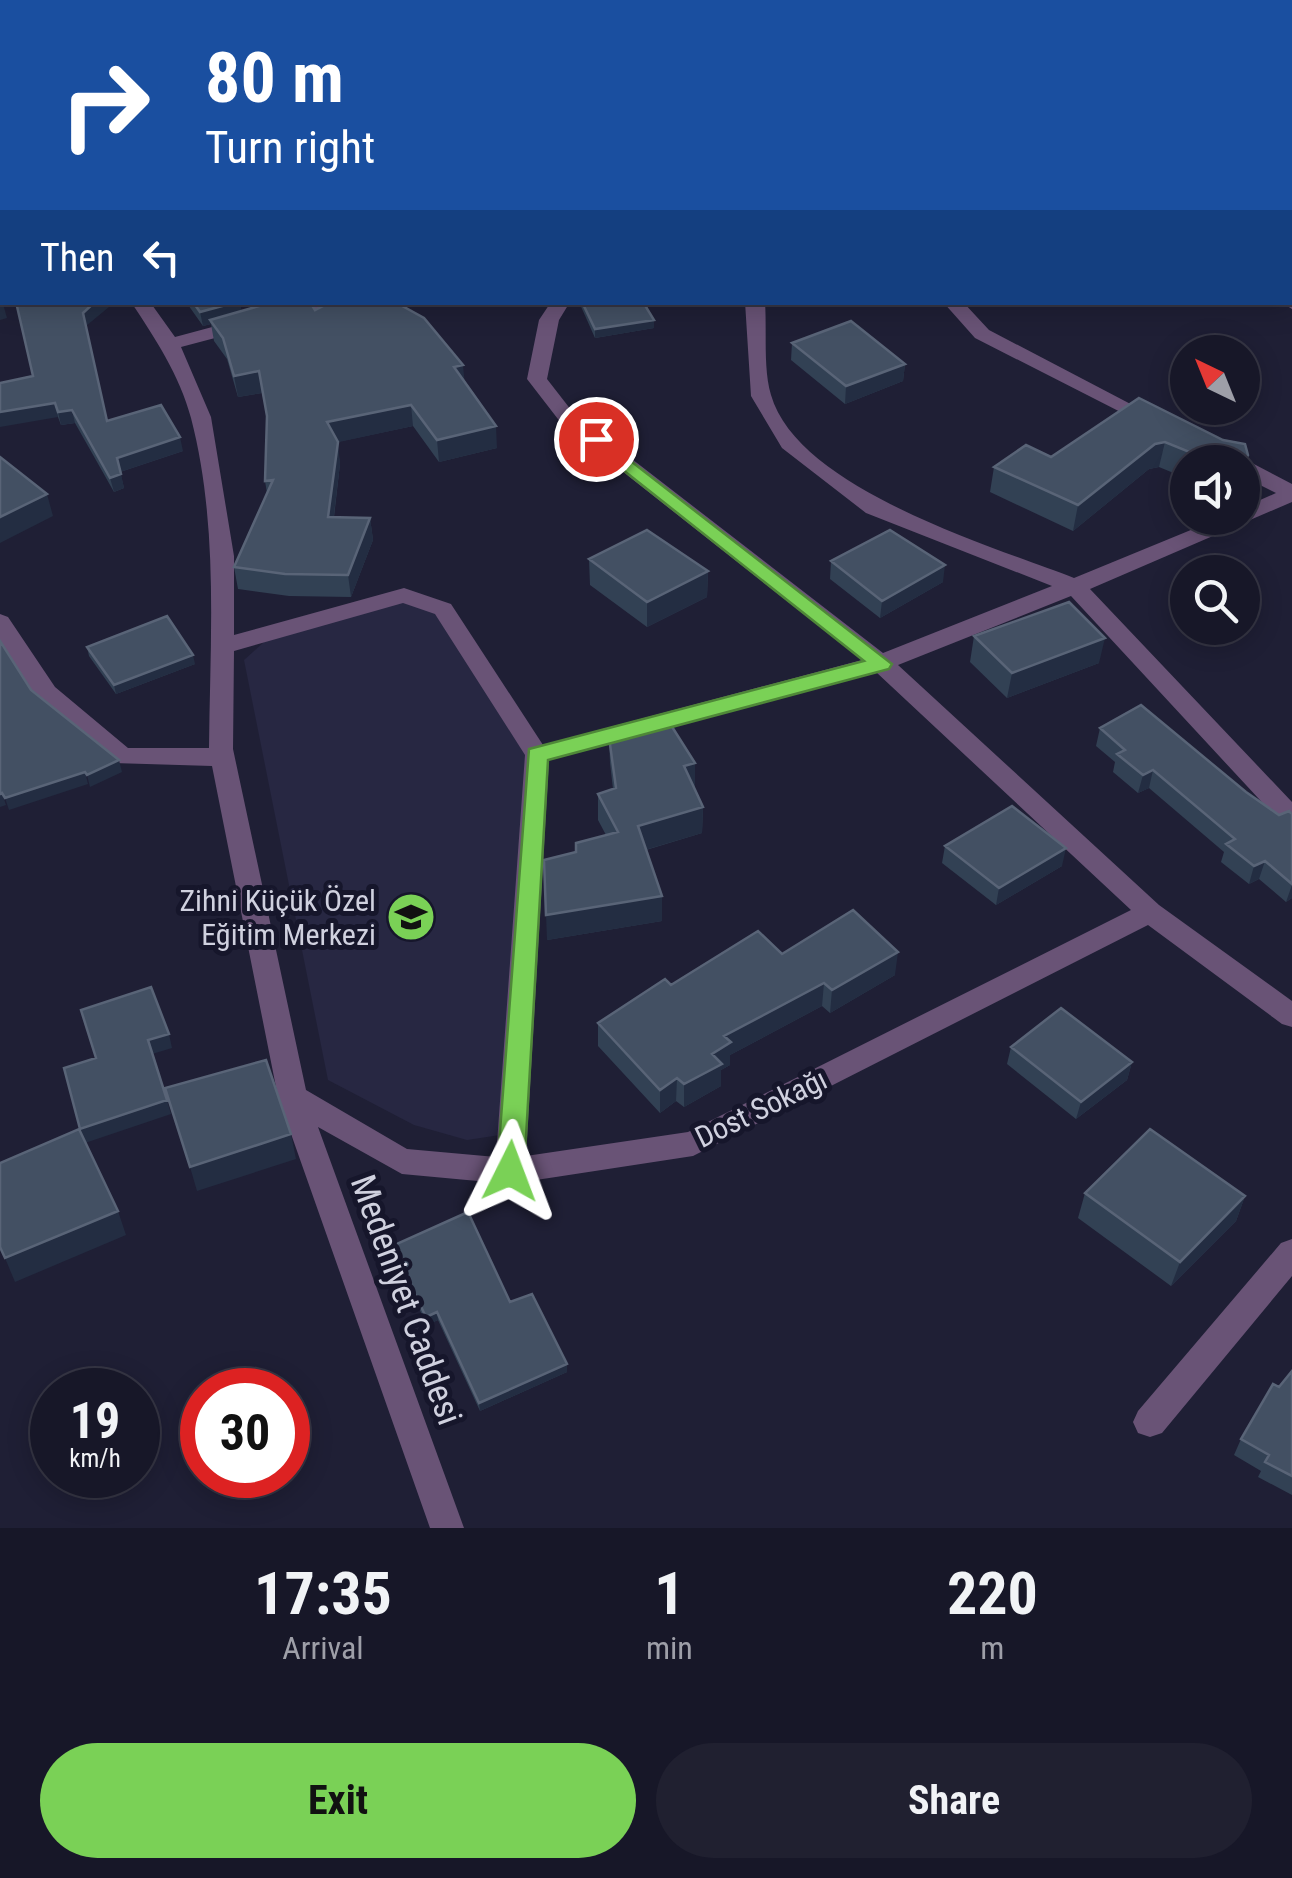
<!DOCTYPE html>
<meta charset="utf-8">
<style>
body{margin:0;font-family:"Roboto Condensed",sans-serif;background:#202030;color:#f1f3f6;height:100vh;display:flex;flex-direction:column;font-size:38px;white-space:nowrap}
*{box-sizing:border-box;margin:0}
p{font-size:32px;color:#9e9fa8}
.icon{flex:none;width:55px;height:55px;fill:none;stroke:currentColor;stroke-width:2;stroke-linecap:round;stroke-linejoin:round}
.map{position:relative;height:1528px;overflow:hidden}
.panel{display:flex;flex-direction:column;background:#171728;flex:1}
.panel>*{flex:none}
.hud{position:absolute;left:0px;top:0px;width:1292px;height:305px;box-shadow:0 5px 25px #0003,0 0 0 2px #363645;background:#1a4fa0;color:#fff;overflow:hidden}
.needle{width:65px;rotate:317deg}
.controls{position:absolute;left:1170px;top:335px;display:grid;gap:20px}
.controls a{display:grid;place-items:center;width:90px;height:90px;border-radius:50%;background:#171728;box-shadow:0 5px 25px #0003,0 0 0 2px #363645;font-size:50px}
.speed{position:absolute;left:30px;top:1368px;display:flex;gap:20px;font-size:50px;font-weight:700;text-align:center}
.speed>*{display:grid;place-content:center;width:130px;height:130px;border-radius:50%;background:#171728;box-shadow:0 5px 25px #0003,0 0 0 2px #363645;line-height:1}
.speed small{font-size:25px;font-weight:400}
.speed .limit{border:15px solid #d22;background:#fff;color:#111}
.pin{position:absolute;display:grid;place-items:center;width:85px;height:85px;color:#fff;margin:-42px;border:5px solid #fff;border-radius:50%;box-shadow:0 2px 10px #0007}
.me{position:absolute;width:110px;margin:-55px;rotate:3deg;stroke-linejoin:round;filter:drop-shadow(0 0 8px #0008)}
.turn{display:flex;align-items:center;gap:35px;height:210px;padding:0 40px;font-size:45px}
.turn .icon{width:130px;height:130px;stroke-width:2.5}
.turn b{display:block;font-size:70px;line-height:85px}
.then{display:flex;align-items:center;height:95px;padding:0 40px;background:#0003;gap:20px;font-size:38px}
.eta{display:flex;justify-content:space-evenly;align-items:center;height:170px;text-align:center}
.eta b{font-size:60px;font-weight:700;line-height:70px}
.action{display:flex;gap:20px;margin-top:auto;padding:20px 40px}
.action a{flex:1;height:115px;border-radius:60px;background:#7ad156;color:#111;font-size:40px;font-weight:700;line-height:115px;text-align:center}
.action a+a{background:#202030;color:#f1f3f6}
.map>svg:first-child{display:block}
.built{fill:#272742}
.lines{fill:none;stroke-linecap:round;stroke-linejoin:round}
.minor{fill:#695376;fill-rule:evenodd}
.wall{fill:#324154}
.shaded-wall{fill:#232d42}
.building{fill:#435063;stroke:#596477;stroke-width:2.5}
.route{fill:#7ad156;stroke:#4f8838;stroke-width:2.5}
.labels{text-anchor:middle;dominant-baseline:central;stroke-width:10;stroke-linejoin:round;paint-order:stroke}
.poi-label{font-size:30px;fill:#d0d1df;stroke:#16162b;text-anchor:end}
.street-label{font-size:30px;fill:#d0d1df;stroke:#16162b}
.near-street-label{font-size:35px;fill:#d0d1df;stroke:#16162b}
</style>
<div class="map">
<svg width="1292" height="1528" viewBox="0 0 1292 1528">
<rect width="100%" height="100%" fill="#1f1f35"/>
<!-- built -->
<path class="built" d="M404,595L443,609L537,755L513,1133L467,1140L414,1125L328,1080L244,660L274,633Z"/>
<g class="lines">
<!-- minor -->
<path class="minor" d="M695,0H718L720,2H697Z
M814,0H839L841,2H816Z
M1290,93H1292L1290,105Z
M1290,193H1292V204H1290Z
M0,252H2V264H0Z
M1290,296L1292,297V309L1281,302H1290Z
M131,302H150L175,337L242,319L252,325L249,329L181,347L211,417L234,556V635L404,588L451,604L543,745L862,660L561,423L527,379L539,320L551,302H570L559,320L547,379L575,415L883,653L1052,586L866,513L782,448L751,396L745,302H765C767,331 763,368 771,395C798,489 992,546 1074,578L1220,518H1242V508L1276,493L1242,476V462H1234H1250L1292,484V502L1090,589L1292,802V827L1283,825L1071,596L898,665L1159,905L1292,1001V1027L1282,1024L1148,925L693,1156L510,1184L402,1174L318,1127L464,1528H430L278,1097L212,766L113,763L37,699L0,640V614L8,617L55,687L128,748H209C210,639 219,526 191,418C180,376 155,338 131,302ZM403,603L435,614L525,755L496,1157L407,1149L306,1090L233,749L234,651ZM876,672L1131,910L688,1132L526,1156L549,760Z
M305,302H338L281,321L271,315Z
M943,302H963L989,330L1163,421L1160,425H1146L975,338Z
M1292,1239V1276L1162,1433L1150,1437L1138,1433L1133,1422L1138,1411L1281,1243Z"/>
</g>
<!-- wall -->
<path class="wall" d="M979,0H1093L1096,1L984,2Z
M1145,0H1291V58L1290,2H1145Z
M186,302H240L241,312L315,310L465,383L497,448L439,462L413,426L337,442L340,464L334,517L370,518L373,540L351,597L289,596L238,589L234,567L267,493L265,481L267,418L262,393L238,397L227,359L214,341L211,324L203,326Z
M579,302H643L654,328L595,338Z
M86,326L107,421L183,451L120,472L124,488L114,492L75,423L61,425L58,417L33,376Z
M792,343L905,364L903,381L845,404L791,360Z
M1139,398L1242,462H1188V479L1159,467L1149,469L1073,531L990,492L994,467L1051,457Z
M589,559L708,571L707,597L647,627L590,585Z
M831,561L943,582L880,618L830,579Z
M974,636L1099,663L1007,698L970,662Z
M87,647L195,664L116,694L89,656Z
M1100,728L1246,792L1279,815L1292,814V898L1286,902L1259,879L1249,884L1221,862L1224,852L1149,788L1138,793L1113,772L1115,762L1096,746Z
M609,737L694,789L703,807L702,833L646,850L662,921L547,940L576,852L606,835L598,820V794L613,789L610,763Z
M945,846L1062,866L996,905L942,863Z
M782,954L895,975L830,1013L822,1006L730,1055V1065L721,1070V1086L684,1107L676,1101L660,1113L598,1046V1023L671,985Z
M1011,1047L1132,1062L1127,1080L1076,1119L1007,1064Z
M1085,1193L1245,1196L1236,1221L1171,1286L1078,1218Z
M392,1246L510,1302L567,1364V1372L480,1411L438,1320L427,1325L393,1255Z
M1292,1371V1495L1258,1477L1261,1471L1234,1455L1241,1439Z"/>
<!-- shaded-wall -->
<path class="shaded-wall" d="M0,293L7,318L0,320Z
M95,302H115L86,326L83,313Z
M237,302H240L242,315L210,320L211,324L203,326L200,312Z
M654,320V328L595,338V329Z
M905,364L903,381L845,404L846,386Z
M463,365L465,386L454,367Z
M259,371L262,393L238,397L234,376Z
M55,403L58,417L0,427V412Z
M411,405L413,426L330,444L327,422Z
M72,410L75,423L61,425L58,412Z
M496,426L497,448L439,462L437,440Z
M180,437L183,451L120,472L117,458Z
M338,442L340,464L331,539L328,517Z
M1165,442L1159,467L1149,469L1073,531L1078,505L1155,444Z
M121,474L124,488L114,492L110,478Z
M47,494L53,516L0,543V517Z
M370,518L373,540L351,597L348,575Z
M945,565L943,582L880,618L882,601Z
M708,571L707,597L647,627V602Z
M1105,638L1099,663L1007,698L1012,673Z
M193,655L195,664L116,694L114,685Z
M119,760L122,772L90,787L87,775Z
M695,763V789L684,766Z
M1153,770L1149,788L1138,793L1143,775Z
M85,772L88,784L9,810L5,798Z
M2,793L6,805L0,807V794Z
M703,807L702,833L638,852V826Z
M1066,848L1062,866L996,905L999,888Z
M1265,861L1259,879L1249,884L1254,866Z
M1292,885V898L1286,902Z
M662,896V921L547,940L546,915Z
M898,952L895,975L830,1013L832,990Z
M824,983L822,1006L730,1055V1065L721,1070V1086L684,1107V1084L712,1054L724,1036Z
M169,1034L172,1048L152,1054L148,1040Z
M1132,1062L1127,1080L1076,1119L1081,1102Z
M677,1078L676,1101L660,1113V1090Z
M167,1100L171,1114L85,1143L80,1129Z
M291,1134L296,1159L197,1191L190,1167Z
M1245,1196L1236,1221L1171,1286L1180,1262Z
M118,1211L126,1235L15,1282L5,1258Z
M437,1312L438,1320L427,1325L426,1317Z
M567,1364V1372L480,1411L479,1403Z"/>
<!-- building -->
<path class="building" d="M1013,0H1093L1096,1L1019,2Z
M1147,0H1291L1292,42H1290V2H1147Z
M0,105H2V217L0,216Z
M16,302H95L83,313L107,421L161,405L180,437L117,458L121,474L110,478L72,410L58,412L55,403L0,412V383L33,376Z
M193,302H237L200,312Z
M273,302H310L315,310L331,302H395L424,318L463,365L454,367L496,426L437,440L411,405L327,422L338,442L328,517L370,518L348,575L285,574L234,567L273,480L265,481L267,416L259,371L234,376L223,338L210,320Z
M582,302H643L654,320L595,329Z
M851,321L905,364L846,386L792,343Z
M1139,398L1223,440L1245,444L1248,455L1242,466V462H1214L1165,442L1155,444L1078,505L994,467L1026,445L1051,457Z
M0,457L47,494L0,517Z
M647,530L708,571L647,602L589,559Z
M890,530L945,565L882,601L831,561Z
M1069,602L1105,638L1012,673L974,636Z
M167,616L193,655L114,685L87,647Z
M0,641L31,690L119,760L87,775L85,772L5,798L2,793L0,794Z
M1141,705L1246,792L1279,815L1289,811L1292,814V884L1265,861L1254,866L1226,844L1235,839L1153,770L1143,775L1117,754L1125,750L1100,728Z
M669,722L695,763L684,766L703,807L638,826L662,896L546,915L544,860L576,852V843L618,832L598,794L616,788L609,737Z
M1012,806L1066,848L999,888L945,846Z
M853,910L898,952L832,990L824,983L724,1036L731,1042L712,1054L722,1064L684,1084L677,1078L660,1090L598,1023L665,979L671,985L758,931L782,954Z
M151,987L169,1034L148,1040L167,1100L80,1129L64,1068L96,1058L81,1010Z
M1061,1008L1132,1062L1081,1102L1011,1047Z
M266,1060L291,1134L190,1167L165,1088Z
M79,1129L118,1211L5,1258L0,1247V1163Z
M1150,1129L1245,1196L1180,1262L1085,1193Z
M468,1212L510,1302L532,1294L567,1364L479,1403L437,1312L426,1317L392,1246Z
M1292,1371V1476L1265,1462L1269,1455L1241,1439L1273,1384L1279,1387Z"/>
<!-- route -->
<path class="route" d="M596,434L892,664L889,669L548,760L524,1171L520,1179L510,1183L501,1179L497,1171L529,749L864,661L589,443L586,439Z"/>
<!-- icons -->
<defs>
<g id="school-disc" transform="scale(2.5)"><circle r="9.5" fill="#7ad156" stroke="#16162b"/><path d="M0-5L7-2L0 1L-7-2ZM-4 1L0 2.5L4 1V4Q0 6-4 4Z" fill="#111"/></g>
</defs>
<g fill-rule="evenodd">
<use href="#school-disc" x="411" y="917"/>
</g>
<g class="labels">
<!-- poi labels -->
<g class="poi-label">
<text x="376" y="900">Zihni Küçük Özel<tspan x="376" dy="34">Eğitim Merkezi</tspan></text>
</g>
<!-- street labels -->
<g class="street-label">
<text transform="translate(761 1108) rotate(-26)">Dost Sokağı</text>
</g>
<!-- near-street labels -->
<g class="near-street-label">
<text transform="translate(406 1300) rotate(70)">Medeniyet Caddesi</text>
</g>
</g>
</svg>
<div class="controls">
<a><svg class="needle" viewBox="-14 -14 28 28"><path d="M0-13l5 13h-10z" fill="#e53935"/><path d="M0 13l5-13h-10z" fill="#9e9fa8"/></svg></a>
<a><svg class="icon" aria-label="sound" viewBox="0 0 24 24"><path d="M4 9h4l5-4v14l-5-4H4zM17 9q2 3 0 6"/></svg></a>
<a><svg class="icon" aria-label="search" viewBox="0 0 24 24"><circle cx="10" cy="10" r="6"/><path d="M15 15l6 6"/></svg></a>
</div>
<div class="speed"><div>19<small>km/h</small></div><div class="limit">30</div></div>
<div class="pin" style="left:596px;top:439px;background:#d93025"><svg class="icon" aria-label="arrive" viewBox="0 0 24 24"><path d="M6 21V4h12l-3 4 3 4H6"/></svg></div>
<svg class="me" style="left:510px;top:1171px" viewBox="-20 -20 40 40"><path d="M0-17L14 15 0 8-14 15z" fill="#7ad156" stroke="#fff" stroke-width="4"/></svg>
<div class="hud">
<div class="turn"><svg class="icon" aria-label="right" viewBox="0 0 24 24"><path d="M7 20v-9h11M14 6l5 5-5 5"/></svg><div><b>80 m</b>Turn right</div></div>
<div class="then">Then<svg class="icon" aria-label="left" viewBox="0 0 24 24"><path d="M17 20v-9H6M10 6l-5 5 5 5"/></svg></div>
</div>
</div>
<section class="panel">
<div class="eta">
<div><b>17:35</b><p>Arrival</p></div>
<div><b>1</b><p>min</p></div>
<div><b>220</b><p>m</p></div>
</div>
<div class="action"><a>Exit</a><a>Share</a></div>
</section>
